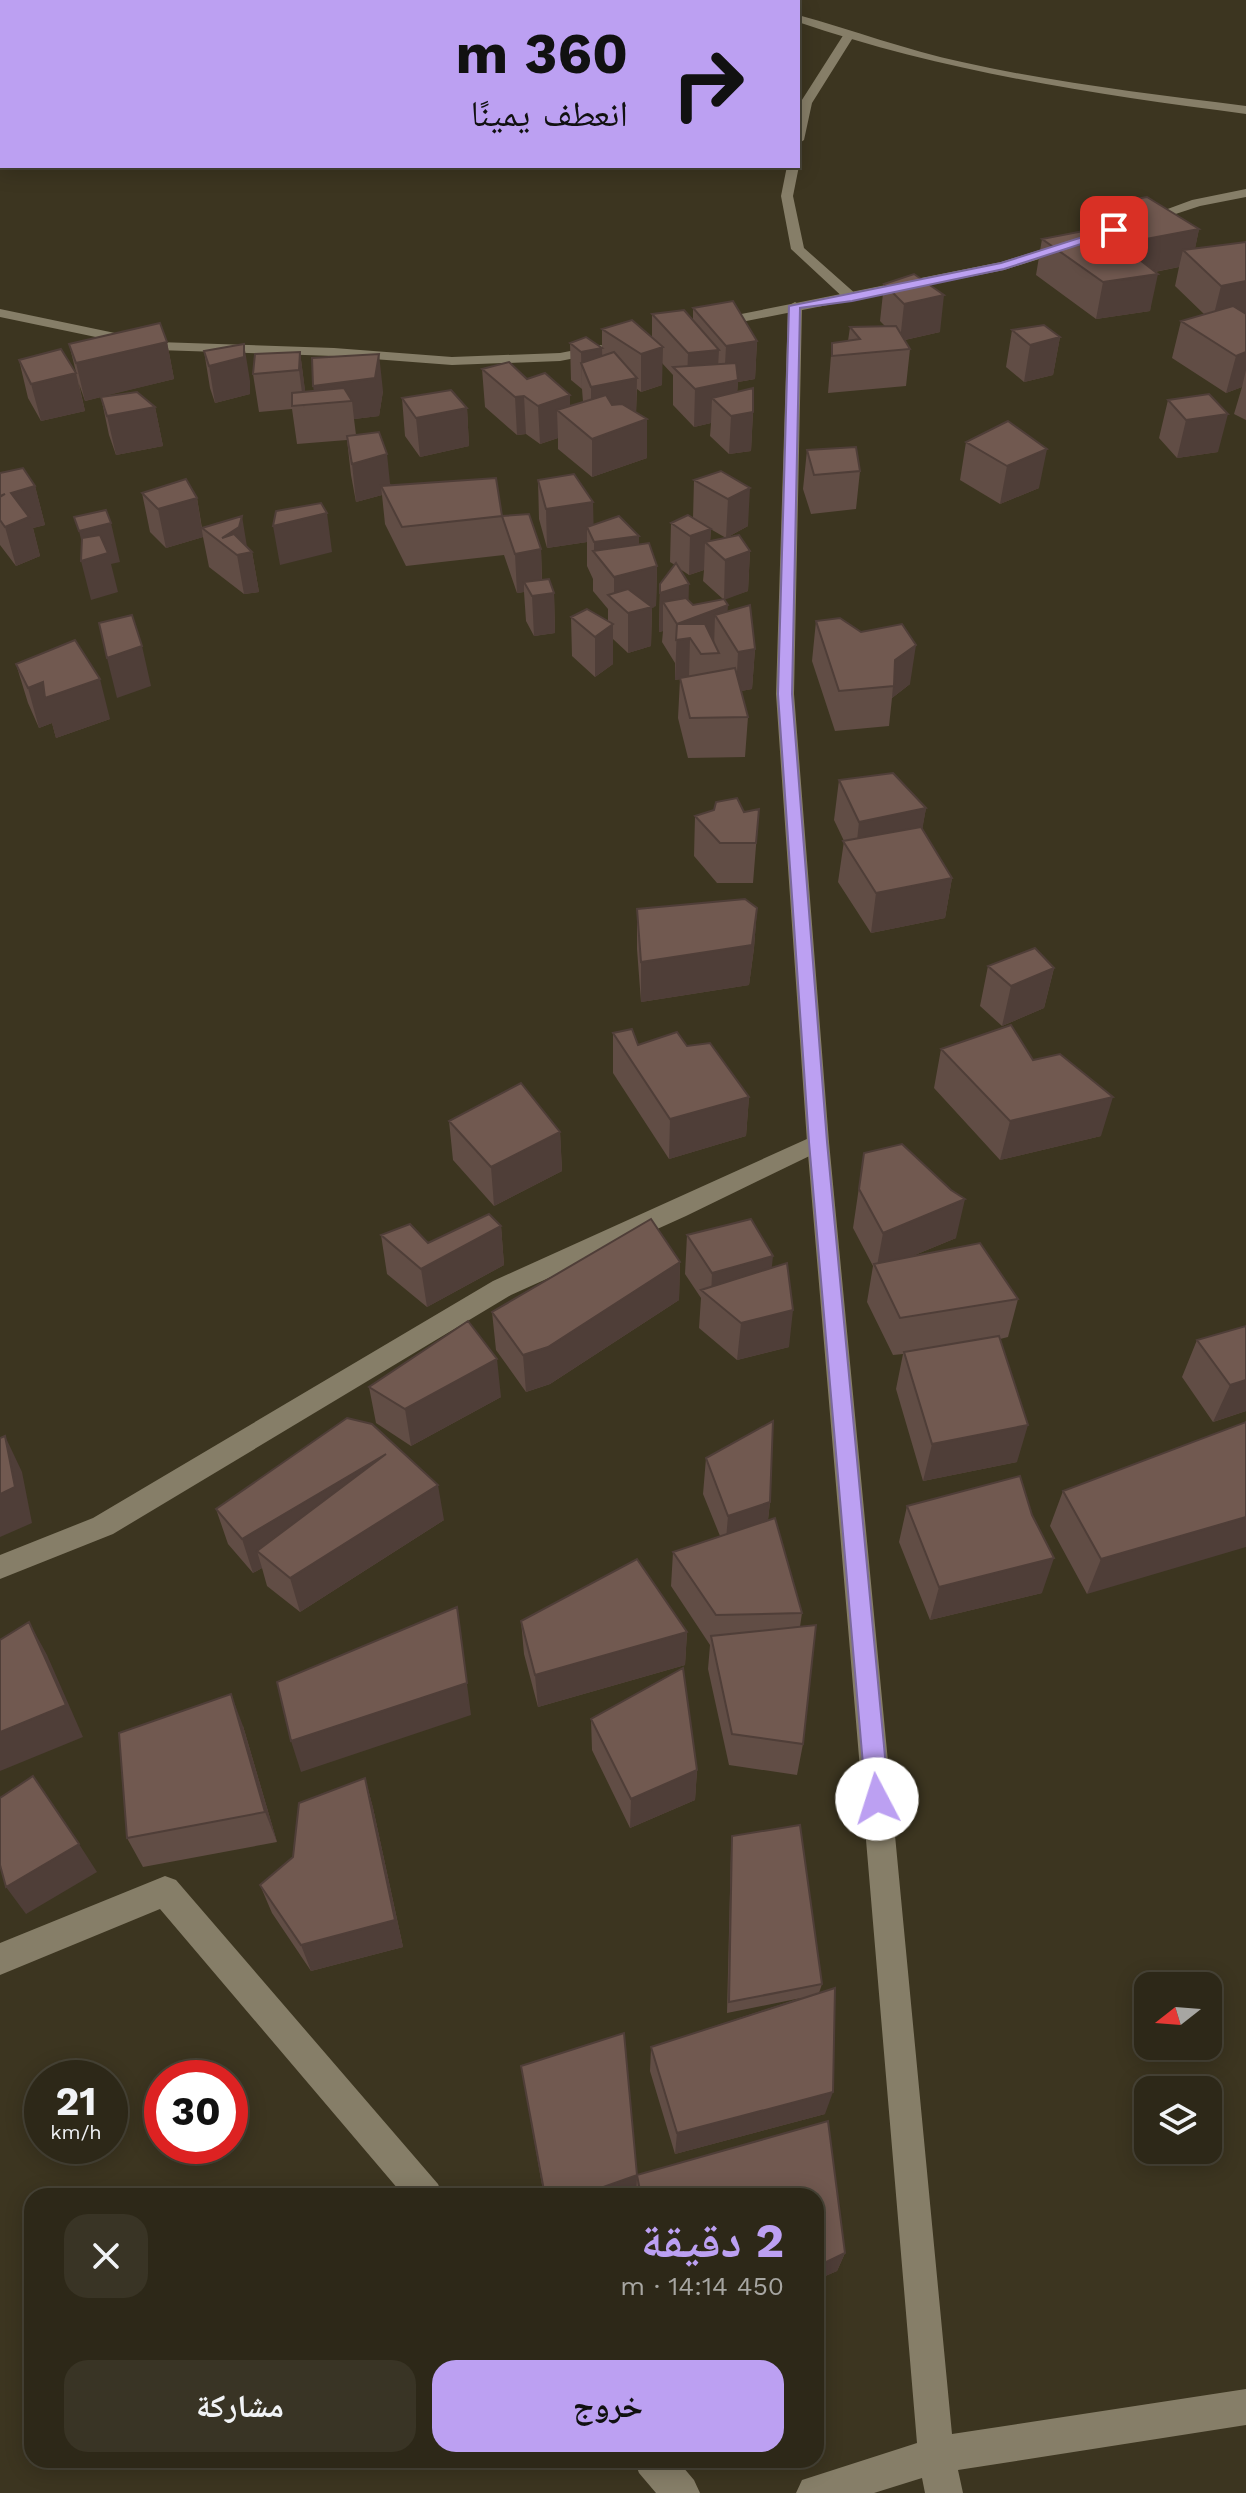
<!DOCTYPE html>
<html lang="ar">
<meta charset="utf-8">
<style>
body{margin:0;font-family:"Work Sans","Noto Naskh Arabic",sans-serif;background:#393425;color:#f1f3f6;direction:rtl;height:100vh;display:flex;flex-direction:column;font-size:30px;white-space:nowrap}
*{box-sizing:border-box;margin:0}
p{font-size:26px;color:#a7a6a2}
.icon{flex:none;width:44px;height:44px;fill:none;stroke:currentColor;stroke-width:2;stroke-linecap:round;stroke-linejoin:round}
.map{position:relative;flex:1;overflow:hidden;direction:ltr}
.sheet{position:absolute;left:24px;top:2188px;width:800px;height:280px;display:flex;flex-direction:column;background:#2d2818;border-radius:24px;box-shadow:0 4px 20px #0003,0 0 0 2px #484437;direction:rtl}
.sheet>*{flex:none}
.top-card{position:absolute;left:0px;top:0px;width:800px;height:168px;box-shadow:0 4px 20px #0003,0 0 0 2px #484437;direction:rtl;background:#bca0f2;color:#111;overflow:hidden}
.needle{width:52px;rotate:253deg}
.fabs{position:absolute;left:1134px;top:1972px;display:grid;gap:16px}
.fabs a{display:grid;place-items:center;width:88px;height:88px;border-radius:16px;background:#2d2818;box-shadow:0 4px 20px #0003,0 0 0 2px #484437;font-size:40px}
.speed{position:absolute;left:24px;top:2060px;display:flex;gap:16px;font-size:40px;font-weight:700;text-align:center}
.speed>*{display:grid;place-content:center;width:104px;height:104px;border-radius:50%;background:#2d2818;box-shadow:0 4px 20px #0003,0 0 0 2px #484437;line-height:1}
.speed small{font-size:20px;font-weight:400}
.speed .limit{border:12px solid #d22;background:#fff;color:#111}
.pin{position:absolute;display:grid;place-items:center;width:68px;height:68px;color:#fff;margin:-34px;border-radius:16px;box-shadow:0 4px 12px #0006}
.me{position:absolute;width:88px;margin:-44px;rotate:355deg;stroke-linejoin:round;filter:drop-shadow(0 0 6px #0008)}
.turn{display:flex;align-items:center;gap:28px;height:168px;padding:0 40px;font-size:36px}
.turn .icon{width:104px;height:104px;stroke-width:2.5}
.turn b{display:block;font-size:56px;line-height:68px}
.round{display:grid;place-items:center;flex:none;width:84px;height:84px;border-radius:24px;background:#393425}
.head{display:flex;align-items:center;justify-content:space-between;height:136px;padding:0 40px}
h1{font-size:48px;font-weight:700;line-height:60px;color:#bca0f2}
.primary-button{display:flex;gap:16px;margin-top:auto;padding:16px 40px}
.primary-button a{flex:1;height:92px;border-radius:24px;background:#bca0f2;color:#111;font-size:32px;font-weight:700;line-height:92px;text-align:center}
.primary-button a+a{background:#393425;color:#f1f3f6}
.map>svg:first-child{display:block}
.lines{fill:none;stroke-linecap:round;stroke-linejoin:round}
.minor{fill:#867e68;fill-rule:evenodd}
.tertiary{fill:#867e68;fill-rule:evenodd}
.wall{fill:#614d45;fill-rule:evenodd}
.shaded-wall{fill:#4f3e38}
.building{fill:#715950;stroke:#4f3e38;stroke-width:2}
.route{fill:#bca0f2;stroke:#7a689d;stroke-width:2}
</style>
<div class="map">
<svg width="1246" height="2493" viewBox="0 0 1246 2493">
<rect width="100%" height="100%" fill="#3c3520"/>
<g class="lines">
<!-- minor -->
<path class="minor" d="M418,0H428L429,2H419Z
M844,34L854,36L812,103L804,140L798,144L800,103Z
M798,164L799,166L793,196L804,248L857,295V301H847L791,249L781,196L787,166Z
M795,302L802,306L794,694L829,1142L952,2434L1246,2389V2425L958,2470L963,2493H925L922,2478L874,2493H796L802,2480L917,2443L807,1142L776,694L788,306Z
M165,1876L176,1880L438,2184L443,2196H404L160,1909L0,1975V1943Z
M634,2460H677L694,2480L700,2493H656L639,2473Z"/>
<!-- tertiary -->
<path class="tertiary" d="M755,0H768L769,2H756Z
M798,15C853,30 906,50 962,62C1056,83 1151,94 1246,106V114C1094,94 944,72 798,22Z
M1246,189V197L1200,206L1142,225L1135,221L1192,200Z
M1069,241L1074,242V248L1004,270L711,328L704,324L711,320L1001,262Z
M0,309L158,342L334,348L452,357L560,353L601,345L608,349L606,352L560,361L452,365L334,356L158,350L0,317Z
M818,1134L826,1136L829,1142L826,1148L686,1216L511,1295L113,1534L0,1579V1555L93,1518L493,1281Z"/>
</g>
<!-- wall -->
<path class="wall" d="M656,0H725L727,2H656Z
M1102,205L1199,229L1195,248L1246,242V420L1234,414L1242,387L1226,393L1172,358L1181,321L1204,314L1175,286L1179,267L1155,272L1150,311L1096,319L1036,275L1042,239L1097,228Z
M884,284L940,332L905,340L910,349L906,386L828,393L832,343L848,341L850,327L885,326L880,321Z
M693,308L757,341L755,379L738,382L737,392L753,412L751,451L729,454L710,436L711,423L694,427L673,405V375L662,363V385L641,392L637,389L636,413L647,458L592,477L558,449V438L540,444L526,434L517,435L485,407L482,369L527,379L570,395V406L583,402L582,389L571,380L570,343L602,348V329L652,338V314L693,320Z
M1012,330L1060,337L1053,375L1024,382L1006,367Z
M167,342L174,379L103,396L155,407L163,446L116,455L109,435L101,397L85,401L79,384L85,411L41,421L28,398L19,360L76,372L69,344Z
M204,351L250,381V394L215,403L210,388Z
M300,352L305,391H383L379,416L354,419L356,435L391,485L502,516L541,549L542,580L554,593L555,633L534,636L526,621L524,592L517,593L504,555L406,566L385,524L382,495L356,502L351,475L347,440L297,444L292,409L259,412L253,374Z
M402,398L467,408L469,446L420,457L405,436Z
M1168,400L1218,452L1177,458L1159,438Z
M1008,421L1039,488L1000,504L960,480L966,442Z
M807,450L860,471L856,509L811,514L803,489Z
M721,471L748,526L726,538L707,527L711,529L710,541L750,551L748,591L724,599L727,612L755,649L752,689L741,691L748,717L745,757L688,758L678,718L680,679L675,680V663L662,642L663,631L659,632L660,584L675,565L670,562L671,523L693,518L694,480ZM680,569L689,575L704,570L703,581L723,599L693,605L688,600Z
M0,473L35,486L45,525L33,528L40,556L16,566L0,545Z
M538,480L594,525L639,544L657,566L656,606L652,607L651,646L628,653L613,639V664L595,677L572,656L571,617L608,621V609L593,591V579L587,566V542L547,548L539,519Z
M142,493L197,498L202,528L247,547L252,552L259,592L244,594L209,567L203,537L166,548L150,532Z
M816,621L910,684L892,698L889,726L835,731L812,661Z
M16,664L110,719L56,738L52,723L39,728L28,703Z
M839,780L926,808L922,829L952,878L945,918L871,933L838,882L844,841L834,820Z
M759,809L753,883H717L694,856L695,816L744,812Z
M757,908L754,948L749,985L641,1002L637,949V909Z
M988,966L1054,968L1044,1008L1002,1026L980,1006Z
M613,1033L638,1045L687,1046L749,1097L746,1136L669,1159L613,1073Z
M941,1049L1033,1060L1101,1136L1000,1160L934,1088Z
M449,1121L560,1132L562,1171L494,1206L453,1160Z
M864,1153L956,1238L910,1257L1018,1299L1008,1337L1000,1339L1017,1462L923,1481L896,1389L903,1354L893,1355L867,1302L873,1266L853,1228Z
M501,1226L504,1265L427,1307L387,1274L381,1235L428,1243Z
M687,1235L772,1268L789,1347L737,1360L699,1328L701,1298L685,1274Z
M680,1262L679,1300L550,1384L526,1392L496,1350L492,1312Z
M1246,1326V1411L1213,1422L1182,1377L1197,1340Z
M369,1387L501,1397L411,1446L376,1423Z
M1246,1422L1087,1594L1050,1526L1063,1491Z
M706,1458L770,1502L768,1520L802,1613L800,1627L803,1744L797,1775L729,1765L708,1669L710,1645L671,1586L673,1552L720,1536L703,1494Z
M907,1506L1042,1593L930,1620L899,1542Z
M216,1509L444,1520L300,1612L267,1586L262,1568L253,1573L228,1544Z
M521,1621L687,1632L685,1665L538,1707L524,1654Z
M591,1719L697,1770L695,1800L630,1828L592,1750Z
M243,1726L277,1842L143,1867L127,1838Z
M365,1778L373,1808L403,1947L311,1971L272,1913L260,1885L293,1857Z
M732,1836L822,1984L819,1993L825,2114L675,2154L650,2071L651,2047L801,1998L727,2013L731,1849Z
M624,2033L637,2175L828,2121L845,2253L837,2271L816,2280V2196H544L521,2066Z"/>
<!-- shaded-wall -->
<path class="shaded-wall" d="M566,0H586V2H566Z
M1199,229L1193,259L1183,250L1179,267L1138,275L1146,239Z
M1158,274L1150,311L1096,319L1103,282Z
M1246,281V315L1212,322L1221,286Z
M944,295L940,332L900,341L904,304Z
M1060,337L1053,375L1024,382L1030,345Z
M757,341L755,379L738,382L736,415L753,412L751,451L729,454L731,416L712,398L711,423L694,427L695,389L687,381L688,353L719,350L717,384L724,383L726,346Z
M167,342L174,379L85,401L76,363Z
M244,344L250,381V394L215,403L209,366Z
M663,347L662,385L641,392V354Z
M602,348L603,385L637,378L636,416L591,425V387L581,363L582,389L581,352Z
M300,352L305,390L304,408L299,370Z
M1246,352V370L1242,387L1226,393L1236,356Z
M379,354L383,391L379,416L354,419L352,401L316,404L313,386Z
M76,373L85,411L41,421L31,384Z
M570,395V421L557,410L558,438L540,444L538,406Z
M524,396L526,434L517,435L515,397Z
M155,407L163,446L116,455L107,416Z
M467,408L469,446L420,457L416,418Z
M1228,414L1218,452L1177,458L1186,420Z
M647,419V458L592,477V439Z
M1047,449L1039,488L1000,504L1007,466Z
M387,454L391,493L381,486L382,495L356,502L352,464Z
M35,486L45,525L33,528L40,556L16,566L5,527L11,493Z
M750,488L748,526L726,538L728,499Z
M197,498L203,537L166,548L158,509Z
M593,502L594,541L587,527V542L547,548L546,509Z
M327,513L332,552L280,565L273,526Z
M242,516L248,553L252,552L259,592L244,594L237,555L222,538Z
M111,523L120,562L111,564L118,592L91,600L81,561L86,560L79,531Z
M711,529L710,547L705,542L704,570L689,575L690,536Z
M639,536V571L657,566L656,606L652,607L651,646L628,653V613L614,601V577L594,553V542Z
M541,549L542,589L524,582V592L517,593L515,554Z
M750,551L748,591L724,600L725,560Z
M689,584L688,620L728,605L726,633L715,615L714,649L690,638L689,678L675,680L677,624L663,602V631L659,632L660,593Z
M554,593L555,633L534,636L532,596Z
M613,624V664L595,677V637Z
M916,645L910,684L892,698L895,660Z
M142,646L151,686L117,698L107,658Z
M755,649L752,689L736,692L738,652Z
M100,679L110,719L56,738L52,723L39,728L28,688L43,682Z
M926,808L919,849L855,859L859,822Z
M952,878L945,918L871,933L876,893Z
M757,908L754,948L749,985L641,1002V962Z
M1054,968L1044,1008L1002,1026L1011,986Z
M749,1097L746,1136L669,1159L670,1119Z
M1113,1097L1101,1136L1000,1160L1010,1121Z
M560,1132L562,1171L494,1206L491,1167Z
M965,1199L956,1238L876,1271L883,1233Z
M501,1226L504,1265L427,1307L421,1269Z
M773,1256L769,1294L711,1298L712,1273Z
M680,1262L679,1300L550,1384L526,1392L523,1355Z
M793,1310L789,1347L737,1360L741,1323Z
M497,1359L501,1397L411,1446L405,1409Z
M1246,1380V1411L1213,1422L1230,1385Z
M1028,1425L1017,1462L923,1481L932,1444Z
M5,1436L22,1472L32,1523L0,1537V1494Z
M386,1454L257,1551L262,1568L253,1573L242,1539Z
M438,1485L444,1520L300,1612L290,1578Z
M770,1502L766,1537L725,1551L728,1516Z
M1246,1517V1547L1087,1594L1101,1559Z
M1054,1558L1042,1593L930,1620L939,1587Z
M457,1607L471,1715L301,1772L291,1741Z
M29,1622L47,1655L83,1737L0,1771V1732Z
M687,1632L685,1665L538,1707L535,1675Z
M231,1694L243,1726L277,1842L265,1812Z
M697,1770L695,1800L630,1828L631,1799Z
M365,1778L373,1808L403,1947L311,1971L301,1945Z
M79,1844L97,1872L26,1914L6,1887Z
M833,2092L825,2114L675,2154L677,2133Z
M637,2175L636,2195L634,2196H578Z
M845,2253L837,2271L816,2280V2267Z"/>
<!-- building -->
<path class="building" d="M710,0H725L727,2H690Z
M1147,197L1199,229L1146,239L1102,205Z
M1099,228L1158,274L1103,282L1042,239Z
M1246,242V281L1221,286L1183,250Z
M914,274L944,295L904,304L884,284Z
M733,301L757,341L726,346L693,308Z
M1233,306L1246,314V352L1236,356L1181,321Z
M684,310L719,350L688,353L652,314Z
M632,320L663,347L641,354L602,329Z
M160,323L167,342L76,363L69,344Z
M1044,325L1060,337L1030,345L1012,330Z
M896,326L910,349L832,356V343L860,339L850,327Z
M586,337L602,348L581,352L570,343Z
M244,344V357L209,366L204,351Z
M61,349L76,373L31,384L19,360Z
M300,352L299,370L253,374L255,354Z
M614,352L637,378L591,387L581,363Z
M379,354L375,378L313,386L312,358Z
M509,362L527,379L545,373L570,395L538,406L524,396L515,397L482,369Z
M736,363L738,380L695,389L673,367Z
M344,388L352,401L292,406V393Z
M753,388V412L731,416L712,398Z
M451,390L467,408L416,418L402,398Z
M137,392L155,407L107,416L101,397Z
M1209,394L1228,414L1186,420L1168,400Z
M606,395L612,405L622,404L647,419L592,439L557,410Z
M1008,421L1047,449L1007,466L966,442Z
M379,432L387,454L352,464L347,436Z
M856,447L860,471L814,475L807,450Z
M23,468L35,486L11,493L29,517L5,527L0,520V497L5,494L0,496V473Z
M721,471L750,488L728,499L694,480Z
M574,474L593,502L546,509L538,480Z
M496,478L502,516L402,527L381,486Z
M186,479L197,498L158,509L142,493Z
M321,503L327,513L273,526L276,511Z
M106,510L111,523L79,531L74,517Z
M529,514L541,549L515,554L502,516Z
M688,515L711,529L690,536L671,523Z
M242,516L239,527L222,538L234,534L252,552L237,555L202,528Z
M619,516L639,536L594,542L587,527Z
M100,535L108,553L81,561L82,538Z
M739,535L750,551L725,560L705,542Z
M649,543L657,566L614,577L593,551Z
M676,563L689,584L660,593V584Z
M549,579L554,593L532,596L524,582Z
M628,589L652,607L628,613L608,595Z
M686,598L693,605L724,599L728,605L677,624L663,602Z
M750,605L755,649L738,652L715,615Z
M587,609L613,624L595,637L571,617Z
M132,615L142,646L107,658L99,623Z
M840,618L861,632L902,624L916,645L895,660L894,686L839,691L816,621Z
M677,624H705L719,653L701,654L690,638L676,640Z
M75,640L100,679L45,698L43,682L28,688L16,664Z
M735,668L748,717L690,718L680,678Z
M893,773L926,808L859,822L839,780Z
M737,798L744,812L759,809L756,843H720L695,816L714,810L716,802Z
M921,827L952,878L876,893L843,841Z
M745,899L757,908L752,945L641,962L637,909Z
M1035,948L1054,968L1011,986L988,966Z
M1011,1025L1033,1060L1060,1054L1113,1097L1010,1121L941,1049Z
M632,1029L638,1045L677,1032L687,1046L710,1043L749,1097L670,1119L613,1033Z
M521,1083L560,1132L491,1167L449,1121Z
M902,1144L951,1190L965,1199L883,1233L859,1189L864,1153Z
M489,1214L501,1226L421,1269L381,1235L410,1224L428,1243Z
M651,1219L680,1262L548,1347L523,1355L492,1312Z
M751,1219L773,1256L712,1273L687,1235Z
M980,1243L1018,1299L900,1318L874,1264Z
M787,1263L793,1310L741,1323L701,1290Z
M468,1321L497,1359L405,1409L369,1387Z
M1246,1326V1380L1230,1385L1197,1340Z
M999,1336L1028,1425L932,1444L904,1352Z
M347,1418L372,1424L438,1485L290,1578L257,1551L386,1454L242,1539L216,1509Z
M773,1421L770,1502L728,1516L706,1458Z
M1246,1422V1517L1101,1559L1063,1491Z
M5,1436L15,1487L0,1494V1438Z
M1020,1476L1032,1515L1054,1558L939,1587L907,1506Z
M775,1518L802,1613L716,1615L673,1552Z
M637,1559L687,1632L535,1675L521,1621Z
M457,1607L467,1683L291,1741L277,1682Z
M29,1622L66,1705L0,1732V1640Z
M816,1625L803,1744L732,1734L711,1636Z
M683,1668L697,1770L631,1799L591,1719Z
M231,1694L265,1812L127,1838L119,1733Z
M33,1776L79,1844L6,1887L0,1865V1798Z
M365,1778L395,1920L301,1945L260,1885L293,1857L299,1803Z
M800,1825L822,1984L729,2002L732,1836Z
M835,1988L833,2092L677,2133L651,2047Z
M624,2033L637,2175L828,2121L845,2253L816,2267V2196H641L637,2175L578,2196H545L521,2066Z"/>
<!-- route -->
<path class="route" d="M1114,227L1118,228V232L1004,269L852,301L800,308L792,694L827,1142L889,1799L885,1806L877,1810L869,1806L866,1799L809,1142L778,694L789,306L1001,263Z"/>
</svg>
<div class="fabs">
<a><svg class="needle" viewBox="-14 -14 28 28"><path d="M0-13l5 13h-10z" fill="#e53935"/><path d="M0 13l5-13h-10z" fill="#a7a6a2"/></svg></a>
<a><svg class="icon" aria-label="layers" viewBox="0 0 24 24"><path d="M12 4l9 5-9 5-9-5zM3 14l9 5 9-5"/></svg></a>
</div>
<div class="speed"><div>21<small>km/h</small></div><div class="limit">30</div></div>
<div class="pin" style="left:1114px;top:230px;background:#d93025"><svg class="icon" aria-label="arrive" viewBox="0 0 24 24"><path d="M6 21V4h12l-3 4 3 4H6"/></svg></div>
<svg class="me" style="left:877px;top:1799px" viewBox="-20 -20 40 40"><circle r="19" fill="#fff"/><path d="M0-13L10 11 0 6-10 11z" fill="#bca0f2"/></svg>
<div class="top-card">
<div class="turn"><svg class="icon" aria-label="right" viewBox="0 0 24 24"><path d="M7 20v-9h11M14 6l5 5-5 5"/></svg><div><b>360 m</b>انعطف يمينًا</div></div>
</div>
<section class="sheet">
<div class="head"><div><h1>2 دقيقة</h1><p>450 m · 14:14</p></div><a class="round"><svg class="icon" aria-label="close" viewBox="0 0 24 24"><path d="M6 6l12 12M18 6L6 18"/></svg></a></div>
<div class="primary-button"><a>خروج</a><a>مشاركة</a></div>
</section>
</div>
